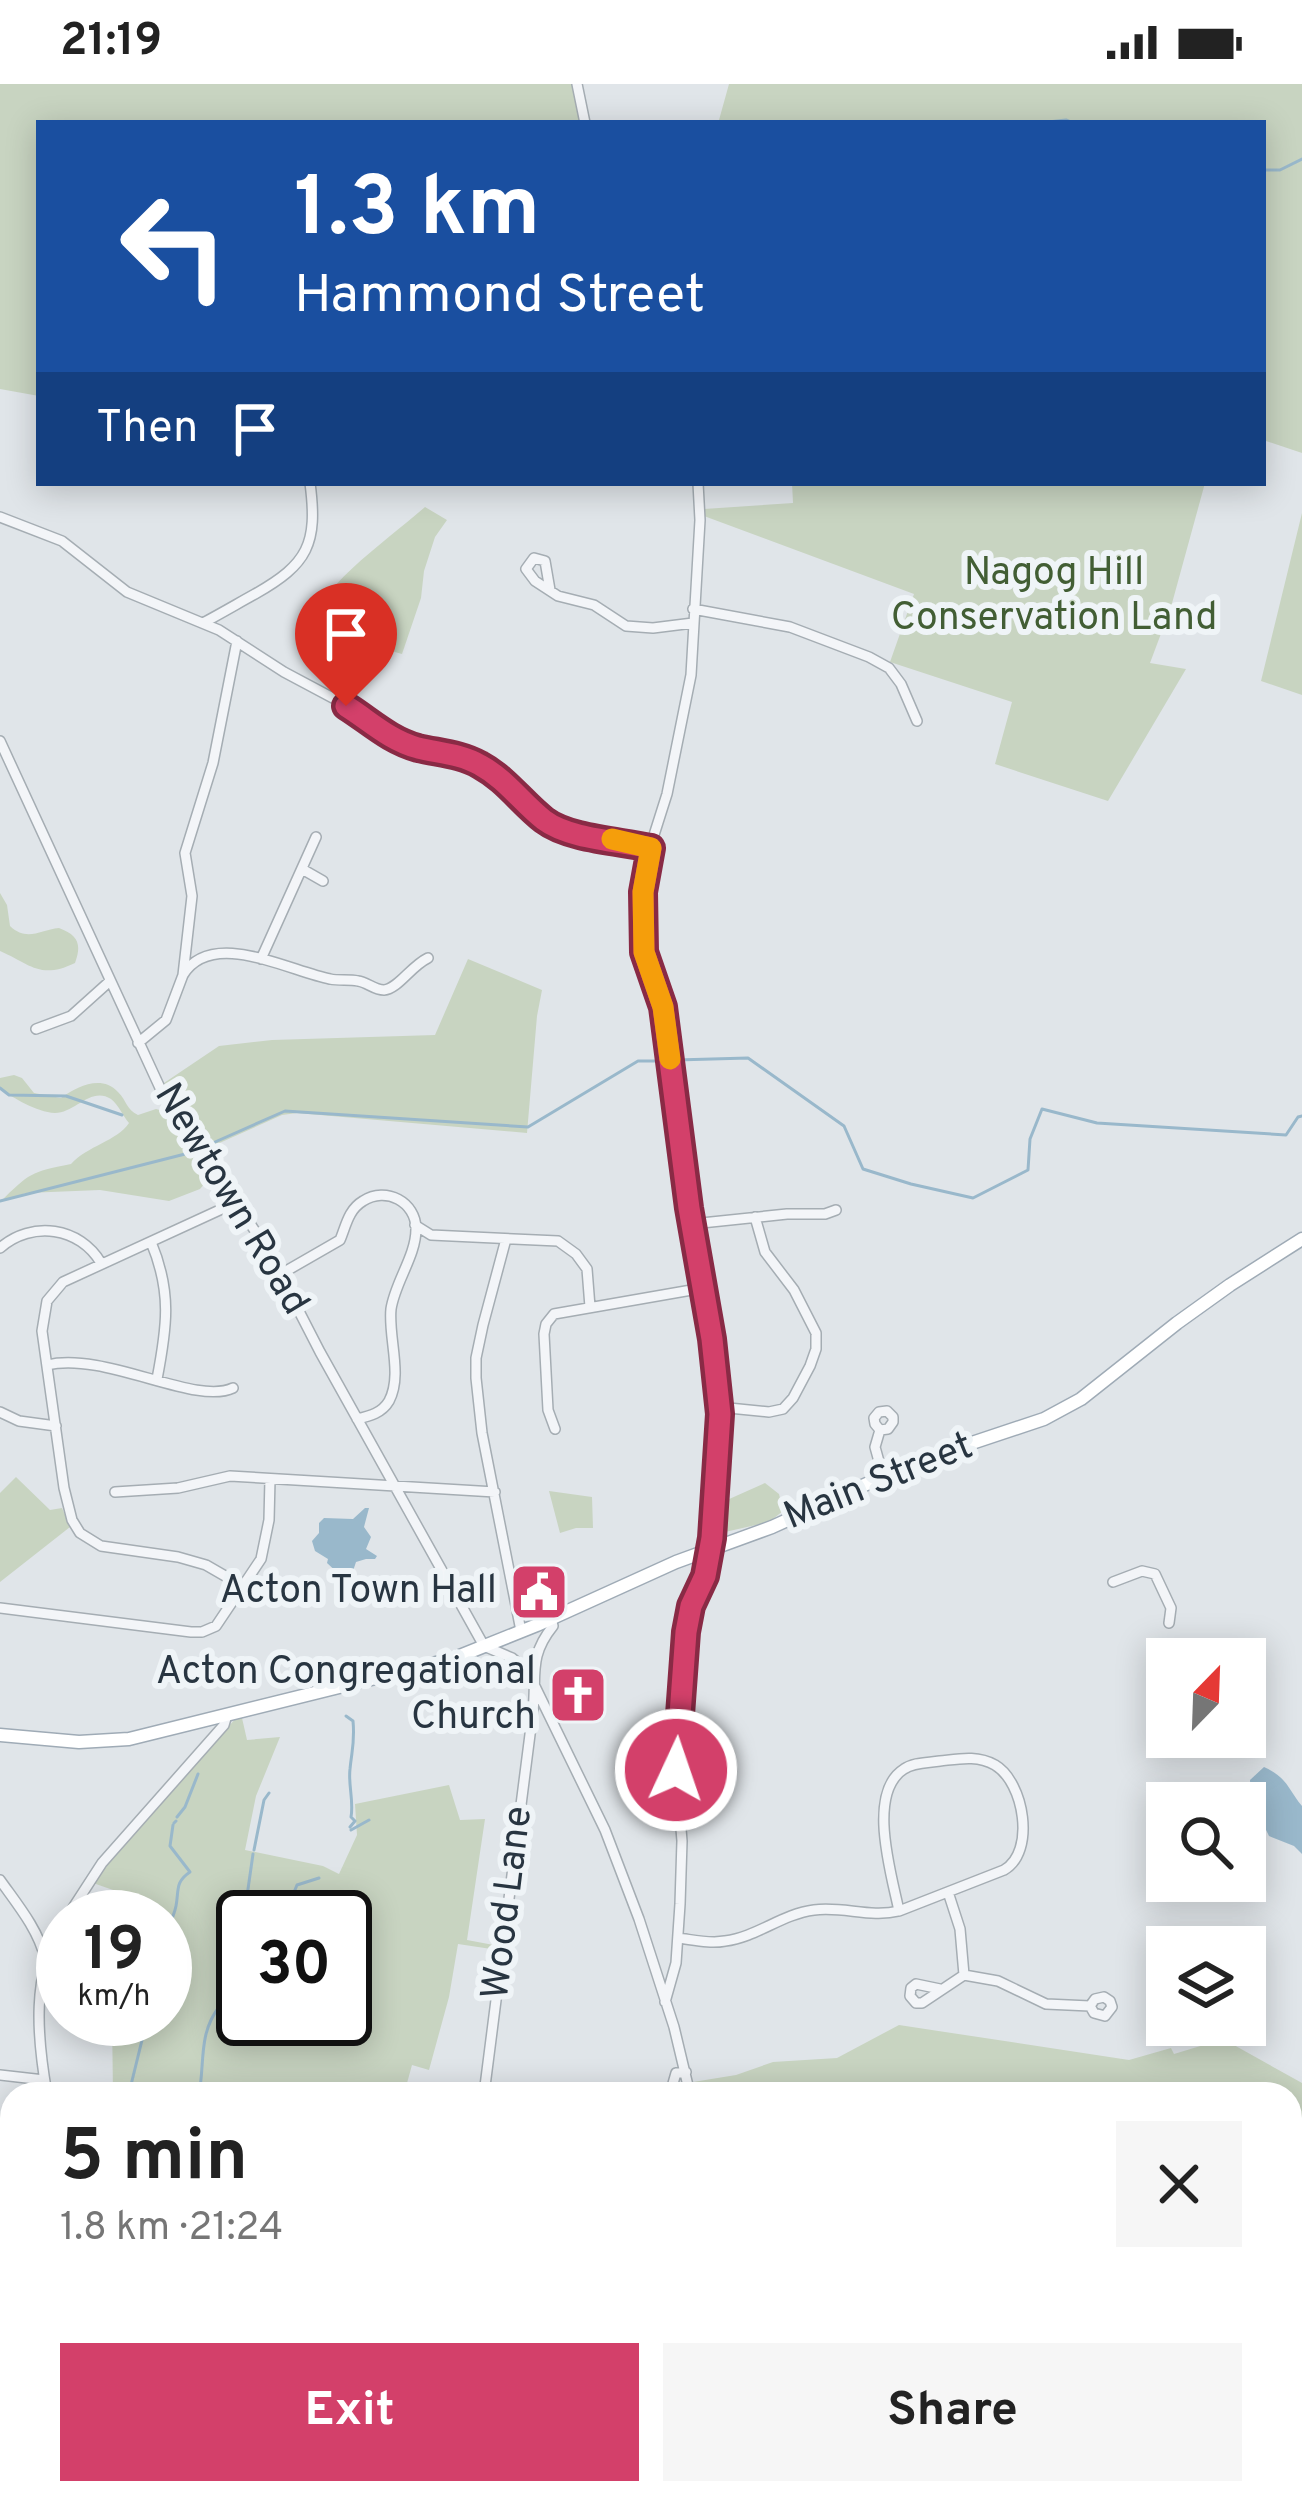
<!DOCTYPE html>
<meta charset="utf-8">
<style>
body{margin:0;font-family:Overpass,sans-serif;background:#f6f6f6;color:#222;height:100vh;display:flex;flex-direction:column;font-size:45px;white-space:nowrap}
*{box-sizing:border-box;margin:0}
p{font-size:39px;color:#767676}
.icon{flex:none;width:66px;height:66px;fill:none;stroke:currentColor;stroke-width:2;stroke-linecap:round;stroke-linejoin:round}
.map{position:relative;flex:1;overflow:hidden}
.sheet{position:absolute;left:0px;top:1998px;width:1302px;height:423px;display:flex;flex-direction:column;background:#fff;border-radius:36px 36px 0 0;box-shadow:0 6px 30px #0003}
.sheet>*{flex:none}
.top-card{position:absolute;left:36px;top:36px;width:1230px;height:366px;border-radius:0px;box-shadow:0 6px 30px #0003;background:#1a4fa0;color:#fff;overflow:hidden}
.needle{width:78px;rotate:23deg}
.fabs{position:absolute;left:1146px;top:1554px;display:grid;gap:24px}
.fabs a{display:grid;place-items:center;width:120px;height:120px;border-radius:0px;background:#fff;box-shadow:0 6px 30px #0003;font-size:60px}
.speed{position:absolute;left:36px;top:1806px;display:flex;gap:24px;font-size:60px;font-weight:700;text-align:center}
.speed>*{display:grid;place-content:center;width:156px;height:156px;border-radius:50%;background:#fff;box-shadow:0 6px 30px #0003;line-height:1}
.speed small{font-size:30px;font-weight:400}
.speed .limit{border:6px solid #111;border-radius:18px;background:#fff;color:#111}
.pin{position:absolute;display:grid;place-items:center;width:102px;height:102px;color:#fff;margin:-123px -51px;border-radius:50% 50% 50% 0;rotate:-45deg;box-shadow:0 0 12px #0007}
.pin .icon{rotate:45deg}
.me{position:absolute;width:132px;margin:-66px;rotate:3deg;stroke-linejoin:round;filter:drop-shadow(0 0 9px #0008)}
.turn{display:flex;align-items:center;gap:42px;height:252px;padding:0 60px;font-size:54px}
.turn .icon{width:156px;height:156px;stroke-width:2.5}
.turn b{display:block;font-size:84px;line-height:102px}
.then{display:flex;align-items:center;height:114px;padding:0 60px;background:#0003;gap:24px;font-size:45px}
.round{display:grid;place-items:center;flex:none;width:126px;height:126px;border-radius:0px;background:#f6f6f6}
.head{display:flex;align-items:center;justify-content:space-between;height:204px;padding:0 60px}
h1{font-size:72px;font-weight:700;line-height:90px}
.cta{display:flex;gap:24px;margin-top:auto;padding:24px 60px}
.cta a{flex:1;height:138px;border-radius:0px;background:#d3406a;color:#fff;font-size:48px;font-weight:700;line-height:138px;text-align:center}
.cta a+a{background:#f6f6f6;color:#222}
.status{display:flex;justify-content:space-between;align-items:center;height:84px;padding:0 60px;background:#fff;direction:ltr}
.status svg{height:33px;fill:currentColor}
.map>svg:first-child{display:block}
.green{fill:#c8d4c1;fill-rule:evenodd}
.water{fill:#99b8cb}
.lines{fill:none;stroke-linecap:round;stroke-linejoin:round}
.stream{stroke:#99b8cb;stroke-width:3}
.minor-casing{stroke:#a5adb3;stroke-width:12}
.major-casing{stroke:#9fabb6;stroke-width:15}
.minor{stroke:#f3f5f8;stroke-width:9}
.major{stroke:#fff;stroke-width:12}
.route-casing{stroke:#892a45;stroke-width:30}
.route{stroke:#d3406a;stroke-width:21}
.slow{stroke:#f59e0b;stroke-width:21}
.labels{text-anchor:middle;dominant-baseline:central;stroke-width:12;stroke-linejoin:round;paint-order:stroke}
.park-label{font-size:39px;fill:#425e34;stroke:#eff4f7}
.street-label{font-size:39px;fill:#283541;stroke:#eff4f7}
.poi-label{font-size:39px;fill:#283541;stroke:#eff4f7;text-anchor:end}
</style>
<div class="status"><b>21:19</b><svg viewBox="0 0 49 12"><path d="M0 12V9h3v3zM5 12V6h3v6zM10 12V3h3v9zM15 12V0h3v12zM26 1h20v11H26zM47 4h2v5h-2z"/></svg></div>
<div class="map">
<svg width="1302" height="2420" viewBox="0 0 1302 2420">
<rect width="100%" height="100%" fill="#e0e5e9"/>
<!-- green -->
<path class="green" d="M0,0H573L580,39H39V312L0,305Z
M729,0H1302V369L1263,356V39H710L719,36Z
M792,399H1205L1171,523L1150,579L1186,585L1108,717L995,680L1012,618L890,578L914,510L704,432V425L793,419Z
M425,423L447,436L435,453L424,487L421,514L402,570L333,551L327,572L300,559C317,502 382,461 425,423Z
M1302,429V611L1261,597Z
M0,809L7,821L10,842C27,858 40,846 59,844C78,851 82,860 75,879C40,896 30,880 0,867Z
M468,875L542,906L537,932L527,1049L297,1029L282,1031L206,1065L164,999L219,962L272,956L435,951Z
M14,991L22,994L34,1009L61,1014C77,1003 101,990 118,1008C127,1017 126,1025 138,1031L156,1025L167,1028L211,1092L200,1105L169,1117L100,1106L26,1109L0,1118C30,1089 30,1088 71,1080C87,1062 117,1057 129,1039C123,1032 118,1020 111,1015C91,1002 75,1029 55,1029C36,1028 14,1014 0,1005V994Z
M16,1393L50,1426L62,1424L70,1443L0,1498V1409Z
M765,1399L779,1410L783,1427L769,1438L725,1448L719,1439L718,1425L727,1416Z
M549,1407L592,1413L593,1444H576L560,1449Z
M237,1633L242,1634L247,1656L280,1653L256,1712L245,1766L323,1782L339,1790L357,1751L355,1720L449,1701L460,1736L485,1735L467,1856L499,1862L498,1866L458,1860L449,1913L429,1986L412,1981L404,2010H113L112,1935H165V1833H129L139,1815L93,1799L103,1782ZM243,1833H345V1935H243Z
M899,1941L1129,1976L1171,1964L1174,1970L1207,1960L1206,1954L1216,1951L1302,1999V2267L1296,2272C1293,2291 1297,2314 1290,2331V2010H695L693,1998L736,1991L773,1978L837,1974Z
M1022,2409H1279L1280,2420H1041Z"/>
<!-- water -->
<path class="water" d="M365,1424H369L364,1443L371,1453L366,1465L377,1472L375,1475H366L356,1478L352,1490L341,1492L327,1479L328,1475L315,1467L312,1457L319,1449V1439L324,1434L353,1435Z
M1264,1683C1288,1694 1287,1704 1302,1722V1770L1294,1762L1269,1752L1251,1715L1250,1696Z
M1302,2267V2420H1280L1279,2409H1290V2331L1295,2318L1292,2299L1296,2272Z"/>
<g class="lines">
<!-- stream -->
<path class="stream" d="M1039,39L1066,36L1073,39
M1263,86H1280L1302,75
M676,976L748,974L844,1042L863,1085L911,1100L973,1114L1028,1086L1030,1055L1042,1025L1097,1039L1286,1051L1298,1033L1302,1032
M0,1004L9,1011L66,1012L122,1031
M206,1062L285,1027L528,1043L638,977H664
M0,1117L193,1068
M346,1632L353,1637C355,1658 352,1665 350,1685C348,1701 354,1717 351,1733L355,1737L350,1743
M177,1733L185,1723L198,1690
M174,1739L176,1737
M351,1746L369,1736
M254,1766L264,1716L269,1709
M244,1833L253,1770
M256,1833L271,1821C289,1824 291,1816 297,1801L319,1794
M165,1851C169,1842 174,1832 176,1822C179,1806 175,1798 190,1788L170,1762L173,1741
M136,2010L130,2005L144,1948L143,1935
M199,2010C205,1980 198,1950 219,1923L225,1922L243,1844
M16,2409L19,2417L17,2420
M177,2420L185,2409"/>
<!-- minor casing -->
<g class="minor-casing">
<path id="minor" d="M577,0L585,39
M0,433L62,457L127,508L219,546L284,588L346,621L386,651L418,663L453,671L484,683L513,705L545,736L560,745L651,764
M550,506L545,477L534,474L526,485L535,497L558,512L594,521L626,542L653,544L693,539
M693,525L790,543L869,573L889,584L901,600L917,637
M203,539C220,530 237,520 255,510C308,480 318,460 310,399
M0,657L161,1006L267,1165L320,1268L484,1562L512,1574L527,1586L605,1746L639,1835L674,1943L690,2010
M302,785L323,797
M261,875L316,753
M183,891C212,844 289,887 330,895C339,897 349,895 358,897C367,898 374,906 384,906C398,905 411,882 428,874
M36,945L71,932L110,897
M138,959L166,936L183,891L192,812L185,769L213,679L237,557
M237,1118L63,1198L47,1217L42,1247L64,1404L72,1436L80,1449L101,1462L178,1473L206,1481L232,1496L242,1506
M692,1140L787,1130H825L836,1126
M415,1141L431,1151L558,1157L576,1170L587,1185L590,1223
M506,1155L483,1241L476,1274V1294L482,1349L521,1547
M151,1158C172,1208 167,1243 157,1295
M0,1164C32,1136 80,1143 101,1179
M281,1190L340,1156C346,1142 348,1126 363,1117C386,1102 416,1118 416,1145C416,1172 395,1198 391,1225C388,1253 403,1291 389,1317C382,1329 370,1332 357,1335
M47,1281C105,1267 195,1322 233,1304
M719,1323L769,1328L783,1325L793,1314L810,1282L816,1265V1249L794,1206L765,1168L755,1133
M0,1328L19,1337L56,1342
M555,1345L548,1326L544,1250L546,1240L554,1230L703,1204
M880,1346L888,1345L893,1338V1333L887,1327L879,1328L874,1334L875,1340L880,1346L875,1363L883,1392
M115,1408L178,1404L230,1392L495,1408
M1113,1498L1142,1487L1155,1490L1171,1524L1169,1539
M0,1524L191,1548H202L216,1542L261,1475L269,1436L270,1395
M0,1796C17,1820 38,1845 45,1874
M948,1808L960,1845L964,1891
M67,1833L102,1779L224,1641L227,1631
M678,1854C694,1856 710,1860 725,1857C757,1853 782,1830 814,1826C843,1822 870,1834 899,1827C892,1792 866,1709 904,1685C914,1678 928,1679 940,1677C959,1675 977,1671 995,1681C1024,1698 1036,1768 1004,1786L899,1827
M940,1905L916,1900L911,1904L910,1912L916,1919H922L964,1891L998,1897L1046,1920L1090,1922L1094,1929L1105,1932L1112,1923L1110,1917L1104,1913L1095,1915L1090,1922
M665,1918L676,1879L680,1820L682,1757L676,1684L683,1567L688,1531L705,1492L712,1458L720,1330L712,1255L689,1124L663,924L644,868L643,808L654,751L667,710L691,591L700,436L698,399
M0,1991L44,1996
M47,2010C37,1953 31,1890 63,1839
M484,2010L533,1627C537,1591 528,1573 553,1542L551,1534
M670,2010L676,1989L686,1988
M0,2126L12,2096
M390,2409L394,2420
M526,2409L589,2416L605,2420
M665,2409L686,2420
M681,2409L699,2417
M832,2409L836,2420
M941,2409L942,2420
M1015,2409L1034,2420
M498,2420L502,2409
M621,2420L626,2409
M776,2420L782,2409"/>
</g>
<!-- major casing -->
<g class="major-casing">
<path id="major" d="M0,1651L79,1658L129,1655L452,1575L537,1541L676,1478L772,1443L915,1378L1044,1335L1081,1315L1177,1239L1230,1201L1302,1155"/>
</g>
<!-- minor -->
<use href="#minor" class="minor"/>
<!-- major -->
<use href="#major" class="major"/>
</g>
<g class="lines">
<!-- route casing -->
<g class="route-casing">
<path id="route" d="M346,622C370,637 389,656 418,664C439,669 461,670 480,681C506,695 522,719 544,736C569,755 619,757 651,764L643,808L644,868L663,923L689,1124L712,1255L720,1330L712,1454L705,1492L691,1522L686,1548L676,1686"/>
</g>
<!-- route -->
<use href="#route" class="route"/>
<!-- slow -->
<path class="slow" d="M612,755L651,764L643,808L644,868L663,923L670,975"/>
</g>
<!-- icons -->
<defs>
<g id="civic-square" transform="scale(3)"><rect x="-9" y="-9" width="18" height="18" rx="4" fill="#d3406a" stroke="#eff4f7"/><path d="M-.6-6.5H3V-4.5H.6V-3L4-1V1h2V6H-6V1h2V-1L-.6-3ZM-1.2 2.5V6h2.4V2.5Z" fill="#fff"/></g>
<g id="church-square" transform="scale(3)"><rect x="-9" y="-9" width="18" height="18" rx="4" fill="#d3406a" stroke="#eff4f7"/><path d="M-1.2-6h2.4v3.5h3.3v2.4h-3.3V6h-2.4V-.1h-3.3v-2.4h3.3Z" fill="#fff"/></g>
</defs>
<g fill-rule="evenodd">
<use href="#civic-square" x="539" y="1508"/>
<use href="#church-square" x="578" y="1611"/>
</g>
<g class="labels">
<!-- park labels -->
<g class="park-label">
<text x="1054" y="490">Nagog Hill<tspan x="1054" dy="45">Conservation Land</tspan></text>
</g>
<!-- street labels -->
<g class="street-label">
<text transform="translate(230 1116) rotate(59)">Newtown Road</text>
<text transform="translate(879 1399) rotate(-22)">Main Street</text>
<text transform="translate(509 1819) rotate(-83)">Wood Lane</text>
</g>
<!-- poi labels -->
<g class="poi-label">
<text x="497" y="1508">Acton Town Hall</text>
<text x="536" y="1589">Acton Congregational<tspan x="536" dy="45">Church</tspan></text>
</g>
</g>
</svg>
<div class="fabs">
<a><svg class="needle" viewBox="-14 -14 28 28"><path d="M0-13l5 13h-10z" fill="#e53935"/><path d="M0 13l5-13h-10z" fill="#767676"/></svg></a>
<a><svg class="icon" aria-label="search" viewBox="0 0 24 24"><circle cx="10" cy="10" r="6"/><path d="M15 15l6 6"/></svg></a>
<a><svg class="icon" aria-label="layers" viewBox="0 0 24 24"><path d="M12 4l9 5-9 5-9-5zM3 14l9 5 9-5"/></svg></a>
</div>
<div class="speed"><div>19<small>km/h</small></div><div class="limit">30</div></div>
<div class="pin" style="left:346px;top:622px;background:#d93025"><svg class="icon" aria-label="arrive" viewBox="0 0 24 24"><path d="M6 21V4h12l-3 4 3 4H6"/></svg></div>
<svg class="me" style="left:676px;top:1686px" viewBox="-20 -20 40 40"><circle r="17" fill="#d3406a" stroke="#fff" stroke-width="3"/><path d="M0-11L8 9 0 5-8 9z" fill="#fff"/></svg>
<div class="top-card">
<div class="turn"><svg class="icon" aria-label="left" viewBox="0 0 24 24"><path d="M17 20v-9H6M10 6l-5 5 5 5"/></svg><div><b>1.3 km</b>Hammond Street</div></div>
<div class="then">Then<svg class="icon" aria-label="arrive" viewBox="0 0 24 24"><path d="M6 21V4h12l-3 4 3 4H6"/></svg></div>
</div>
<section class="sheet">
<div class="head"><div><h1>5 min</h1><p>1.8 km · 21:24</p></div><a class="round"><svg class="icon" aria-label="close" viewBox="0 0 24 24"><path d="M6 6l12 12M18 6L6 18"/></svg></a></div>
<div class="cta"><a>Exit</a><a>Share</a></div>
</section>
</div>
